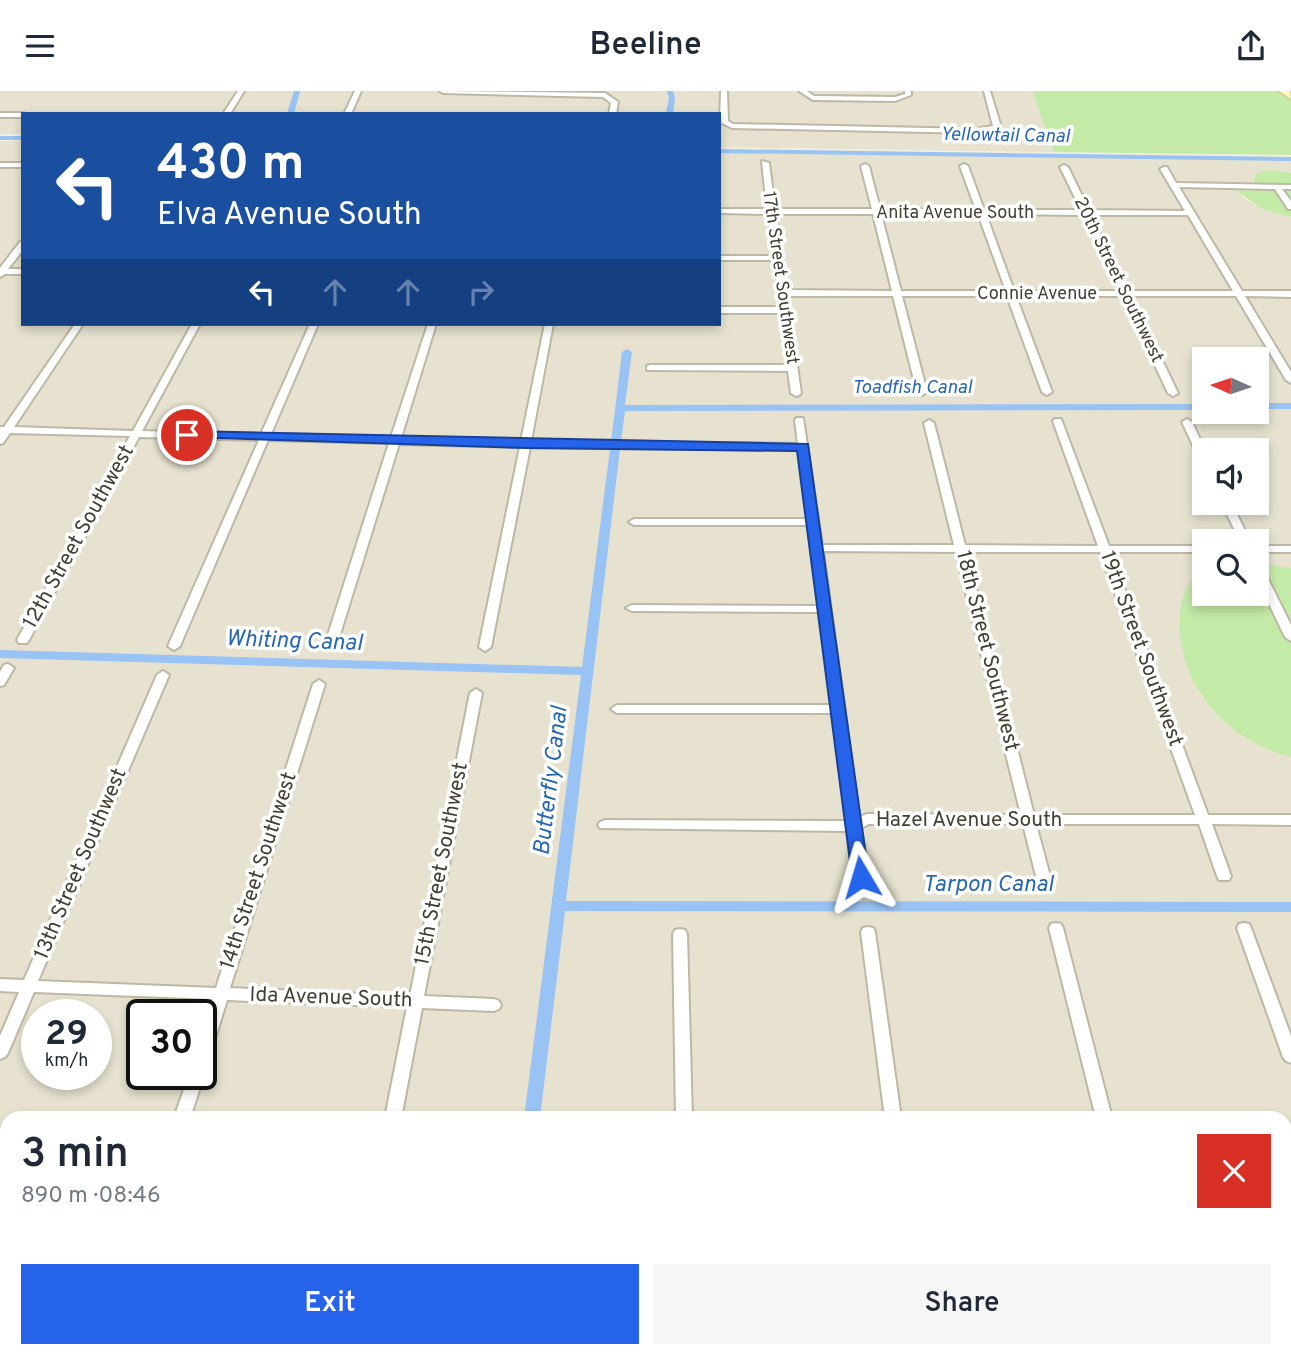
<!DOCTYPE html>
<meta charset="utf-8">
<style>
body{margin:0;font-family:Overpass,sans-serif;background:#f6f6f7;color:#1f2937;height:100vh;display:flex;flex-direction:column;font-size:26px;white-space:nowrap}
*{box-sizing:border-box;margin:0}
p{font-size:23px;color:#747a83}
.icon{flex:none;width:38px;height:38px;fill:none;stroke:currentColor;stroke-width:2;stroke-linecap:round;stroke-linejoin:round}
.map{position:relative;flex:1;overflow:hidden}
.drawer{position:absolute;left:0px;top:1020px;width:1292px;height:247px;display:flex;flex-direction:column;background:#fff;border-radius:21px 21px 0 0;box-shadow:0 4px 10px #0003}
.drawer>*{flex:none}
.banner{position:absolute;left:21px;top:21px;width:700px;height:214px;border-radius:0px;box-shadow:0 4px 10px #0003;background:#1a4fa0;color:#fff;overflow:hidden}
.needle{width:46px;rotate:273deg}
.fabs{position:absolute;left:1192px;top:256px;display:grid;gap:14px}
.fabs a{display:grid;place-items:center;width:77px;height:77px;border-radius:0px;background:#fff;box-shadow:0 4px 10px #0003;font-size:35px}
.speed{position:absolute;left:21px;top:908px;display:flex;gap:14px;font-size:35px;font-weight:700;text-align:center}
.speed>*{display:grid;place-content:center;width:91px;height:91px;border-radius:50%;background:#fff;box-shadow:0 4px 10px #0003;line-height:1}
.speed small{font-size:18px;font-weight:400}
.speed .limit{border:4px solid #111;border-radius:10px;background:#fff;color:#111}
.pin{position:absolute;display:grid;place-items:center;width:60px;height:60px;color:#fff;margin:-30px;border:4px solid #fff;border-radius:50%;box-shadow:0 2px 7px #0007}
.me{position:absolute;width:77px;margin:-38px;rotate:353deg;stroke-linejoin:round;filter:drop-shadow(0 0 5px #0008)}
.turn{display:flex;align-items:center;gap:24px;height:147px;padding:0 21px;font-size:32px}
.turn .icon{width:91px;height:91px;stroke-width:2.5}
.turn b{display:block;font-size:49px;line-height:60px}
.lanes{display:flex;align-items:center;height:66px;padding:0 21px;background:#0003;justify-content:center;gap:35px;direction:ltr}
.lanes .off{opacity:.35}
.round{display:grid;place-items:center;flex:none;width:74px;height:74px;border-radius:0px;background:#f6f6f7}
.overview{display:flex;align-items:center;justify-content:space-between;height:119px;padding:0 21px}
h1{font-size:42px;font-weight:600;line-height:52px}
.button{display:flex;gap:14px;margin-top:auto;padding:14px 21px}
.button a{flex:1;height:80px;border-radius:0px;background:#2563eb;color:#fff;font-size:28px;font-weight:600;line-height:80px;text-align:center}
.button a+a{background:#f6f6f7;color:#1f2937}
header{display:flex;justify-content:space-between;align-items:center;height:91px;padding:0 21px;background:#fff;font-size:32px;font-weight:600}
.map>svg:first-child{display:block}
.residential{fill:#e6e2cf;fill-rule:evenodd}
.green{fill:#c3eaa7}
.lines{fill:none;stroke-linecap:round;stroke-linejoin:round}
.canal{fill:#98c3f4;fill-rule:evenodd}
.street-casing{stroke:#bdb8a4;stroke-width:4}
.secondary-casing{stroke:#d5cb8e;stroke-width:3}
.street{fill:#fff;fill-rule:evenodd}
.secondary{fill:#fff7be;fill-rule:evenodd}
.route{fill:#2563eb;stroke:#184099;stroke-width:2}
.labels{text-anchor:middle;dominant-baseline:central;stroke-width:7;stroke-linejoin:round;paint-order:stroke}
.far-street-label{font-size:18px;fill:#433f32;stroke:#fff}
.far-water-label{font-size:19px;font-style:italic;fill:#2667b5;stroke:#fff}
.street-label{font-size:21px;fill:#433f32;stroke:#fff}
.water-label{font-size:23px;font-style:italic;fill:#2667b5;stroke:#fff}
</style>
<header><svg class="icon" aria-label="menu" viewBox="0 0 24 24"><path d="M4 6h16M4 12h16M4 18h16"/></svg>Beeline<svg class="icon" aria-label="share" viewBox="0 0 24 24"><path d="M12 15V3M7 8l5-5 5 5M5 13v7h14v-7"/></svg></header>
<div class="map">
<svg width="1291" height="1266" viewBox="0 0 1291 1266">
<rect width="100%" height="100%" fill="#f2efe1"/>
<!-- residential -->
<path class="residential" d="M0,0H1032L1054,61L719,56V23H23V43H0Z
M0,50H23V233H719V61L1291,69V82L1270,79L1253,85L1254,91L1248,94L1241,105L1264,119L1291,126V477L1257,472L1256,450H1204V479L1197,483L1179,527L1189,582L1200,603L1222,628L1291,666V1266H488L489,1260H1284V1027H7V1260H57V1266H0ZM1204,268H1256V320H1204ZM1204,359H1256V411H1204ZM37,924H96V984H37ZM142,924H201V984H142Z"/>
<!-- green -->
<path class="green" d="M1032,0H1280L1291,8V64L1054,61Z
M1270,79L1291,82V126L1264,119L1238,101L1240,96L1254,91L1255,83Z
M1257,472L1291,477V666C1265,659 1240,646 1221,627C1208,614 1197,600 1190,583C1177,553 1171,498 1204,479V502H1256Z
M57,1260H489L488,1266H57Z"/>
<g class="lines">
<!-- canal -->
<path class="canal" d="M294,0H300L294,23H287Z
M667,0H673L675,7L673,23H666L669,7Z
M0,45H23V49H0Z
M719,58L1291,66V70L719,62Z
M627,258L632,261L625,314L1204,313V319L625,320L621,351L616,354L611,351L622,261Z
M1256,312H1291V318H1256Z
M615,355L620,358L566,810L1291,811V821L565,820L540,1027H524L581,584L0,567V559L582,576L610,358Z
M494,1260H512L511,1266H493Z"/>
<!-- street casing -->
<g class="street-casing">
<path id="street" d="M238,0H244L230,23H223Z
M355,0H361L351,23H344Z
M440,0L605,2L618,11L616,23H609L611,12L603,6L443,2Z
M721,0H727L728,30L733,33L976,38L993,35L984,0H990L1001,36L976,42L732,37L720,31Z
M799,0H807L814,5L895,6L905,3V0H911V4L895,10L813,9Z
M0,22H23L26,23H23V26H0Z
M762,70L769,72L775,118H872L861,75L865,73L869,75L880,118L976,119L960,75L964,73L968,75L984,119H1081L1060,76L1064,74L1068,76L1089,119L1185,120L1160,78L1164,76H1167L1176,92L1291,94V98H1282L1291,110V118H1288L1275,98L1179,96L1242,200H1291V206L1245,205L1291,281V292L1286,289L1236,205H1131L1178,302L1173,305L1168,302L1122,205H1016L1052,301L1047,304L1042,301L1007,205H902L927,301L922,304L917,301L893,205H787L801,302L799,304L796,305L791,302L788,280L647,279V275L650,274H788L781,222H719V216H780L774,169H719V165H773L768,123L719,122V118H767ZM776,123H873L892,200L786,199ZM881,123H978L1006,200H901ZM986,123L1083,124L1120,200H1014ZM1091,124H1188L1233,200H1128Z
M0,72H23V76H0Z
M20,151H23V159L8,178H23V183H5L0,186V177Z
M75,233H83L14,336L133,340L192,233H200L142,340L261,343L310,233H318L271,343L391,346L428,233H436L401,347L521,350L545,233H553L531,350L798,353L795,329L797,327H803L822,454H954L924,332L929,329L934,332L965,454L1098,455L1053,330L1055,328H1061L1109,455H1204V461H1111L1208,724H1291V734L1212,733L1231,785L1229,789H1219L1217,785L1199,733H1036L1051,789L1049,793H1039L1037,789L1023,733H869L861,737L868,787L866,791H856L854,787L848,740L600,737L598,734L600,731L605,729L847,730L833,622H617L611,618L617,614H832L820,521L632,520L626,517L632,514L819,515L809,434H634L629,431L634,428H808L799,359L530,356L491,556L485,560L479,556L520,356L399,353L338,550L332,554L326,550L389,352L268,349L180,555L174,559L168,555L259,349L139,346L29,549L27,552H19L17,549L130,345L10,342L3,352L0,353V336H4ZM823,460L956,461L1021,724L867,723L859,726ZM967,461H1100L1195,724H1034Z
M1187,328L1192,331L1205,359L1204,370L1199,367L1182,331Z
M1221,411H1231L1250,450H1240Z
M1256,455H1291V461H1256Z
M1256,471L1261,474L1291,534V550L1285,546L1256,486Z
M8,573L14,577L4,594L0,595V581L4,574Z
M163,580L169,584L38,890L216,897L313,593L319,589L325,593L230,897L410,905L470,602L476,598L482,602L424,905L494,908L499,910L501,914L499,918L494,920L422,917L401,1027H385L407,916L227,909L209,967L206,971L201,973V943L212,908L34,901L8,962L5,966L0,968V945L19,901L0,900V888L24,889L157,584Z
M1056,832L1061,833L1063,837L1112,1027H1096L1049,837L1051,833Z
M1244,832L1249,833L1251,837L1291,945V972L1286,970L1283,966L1237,837L1239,833Z
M868,836L873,837L875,841L901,1027H885L861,841L863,837Z
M680,838L685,839L687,843L692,1027H676L673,843L675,839Z
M201,979L204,984L190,1027H174L189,984H201Z
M1284,1132H1291V1148H1284Z
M100,1260H118L116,1266H98Z
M337,1260H355L354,1266H336Z
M915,1260H933L934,1266H916Z
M1152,1260H1170L1171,1266H1153Z"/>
</g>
<!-- secondary casing -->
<g class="secondary-casing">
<path id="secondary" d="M1279,0H1290L1291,8Z"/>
</g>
<!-- street -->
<use href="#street" class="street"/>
<!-- secondary -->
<use href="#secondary" class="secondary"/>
</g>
<!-- route -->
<path class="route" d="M187,340L808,353L869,786L867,791H854L852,786L797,360L526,357L183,346L181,344Z"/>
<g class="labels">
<!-- far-street labels -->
<g class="far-street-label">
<text x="955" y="122">Anita Avenue South</text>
<text transform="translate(780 187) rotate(82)">17th Street Southwest</text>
<text transform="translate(1118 189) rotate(64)">20th Street Southwest</text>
<text x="1037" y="203">Connie Avenue</text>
</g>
<!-- far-water labels -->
<g class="far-water-label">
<text transform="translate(1005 45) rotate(1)">Yellowtail Canal</text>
<text x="912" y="297">Toadfish Canal</text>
</g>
<!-- street labels -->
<g class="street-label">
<text transform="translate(79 446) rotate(-61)">12th Street Southwest</text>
<text transform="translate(1141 558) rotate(70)">19th Street Southwest</text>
<text transform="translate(987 560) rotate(76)">18th Street Southwest</text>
<text x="969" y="729">Hazel Avenue South</text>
<text transform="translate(81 773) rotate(-67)">13th Street Southwest</text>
<text transform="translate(442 773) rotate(-79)">15th Street Southwest</text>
<text transform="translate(259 780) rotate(-72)">14th Street Southwest</text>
<text transform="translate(331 907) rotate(2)">Ida Avenue South</text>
</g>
<!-- water labels -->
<g class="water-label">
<text transform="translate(294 551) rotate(2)">Whiting Canal</text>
<text transform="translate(552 690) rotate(-83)">Butterfly Canal</text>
<text x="988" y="794">Tarpon Canal</text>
</g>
</g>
</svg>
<div class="fabs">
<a><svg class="needle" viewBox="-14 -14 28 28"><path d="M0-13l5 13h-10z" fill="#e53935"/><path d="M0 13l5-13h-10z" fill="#747a83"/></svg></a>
<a><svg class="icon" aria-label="sound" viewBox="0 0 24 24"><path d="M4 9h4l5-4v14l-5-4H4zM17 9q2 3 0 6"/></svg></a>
<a><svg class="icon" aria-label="search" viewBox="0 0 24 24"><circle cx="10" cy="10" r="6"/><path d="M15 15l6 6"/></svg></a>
</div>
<div class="speed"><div>29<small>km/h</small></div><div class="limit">30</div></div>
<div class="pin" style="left:187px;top:344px;background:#d93025"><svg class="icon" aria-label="arrive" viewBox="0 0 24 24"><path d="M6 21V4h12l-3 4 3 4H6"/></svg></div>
<svg class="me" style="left:861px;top:786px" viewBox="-20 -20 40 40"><path d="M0-17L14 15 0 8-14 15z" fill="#2563eb" stroke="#fff" stroke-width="4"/></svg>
<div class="banner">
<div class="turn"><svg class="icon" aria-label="left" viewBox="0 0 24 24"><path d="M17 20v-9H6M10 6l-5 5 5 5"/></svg><div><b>430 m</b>Elva Avenue South</div></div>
<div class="lanes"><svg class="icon" aria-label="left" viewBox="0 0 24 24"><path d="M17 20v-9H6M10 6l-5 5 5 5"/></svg><svg class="icon off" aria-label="ahead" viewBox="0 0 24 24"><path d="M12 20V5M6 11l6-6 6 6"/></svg><svg class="icon off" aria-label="ahead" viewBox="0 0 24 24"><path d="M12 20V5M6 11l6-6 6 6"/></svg><svg class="icon off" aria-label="right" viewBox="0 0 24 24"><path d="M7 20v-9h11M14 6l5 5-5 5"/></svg></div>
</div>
<section class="drawer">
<div class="overview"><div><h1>3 min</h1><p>890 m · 08:46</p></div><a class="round" style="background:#d93025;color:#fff"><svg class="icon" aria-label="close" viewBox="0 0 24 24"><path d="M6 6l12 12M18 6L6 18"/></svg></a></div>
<div class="button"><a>Exit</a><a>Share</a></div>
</section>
</div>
